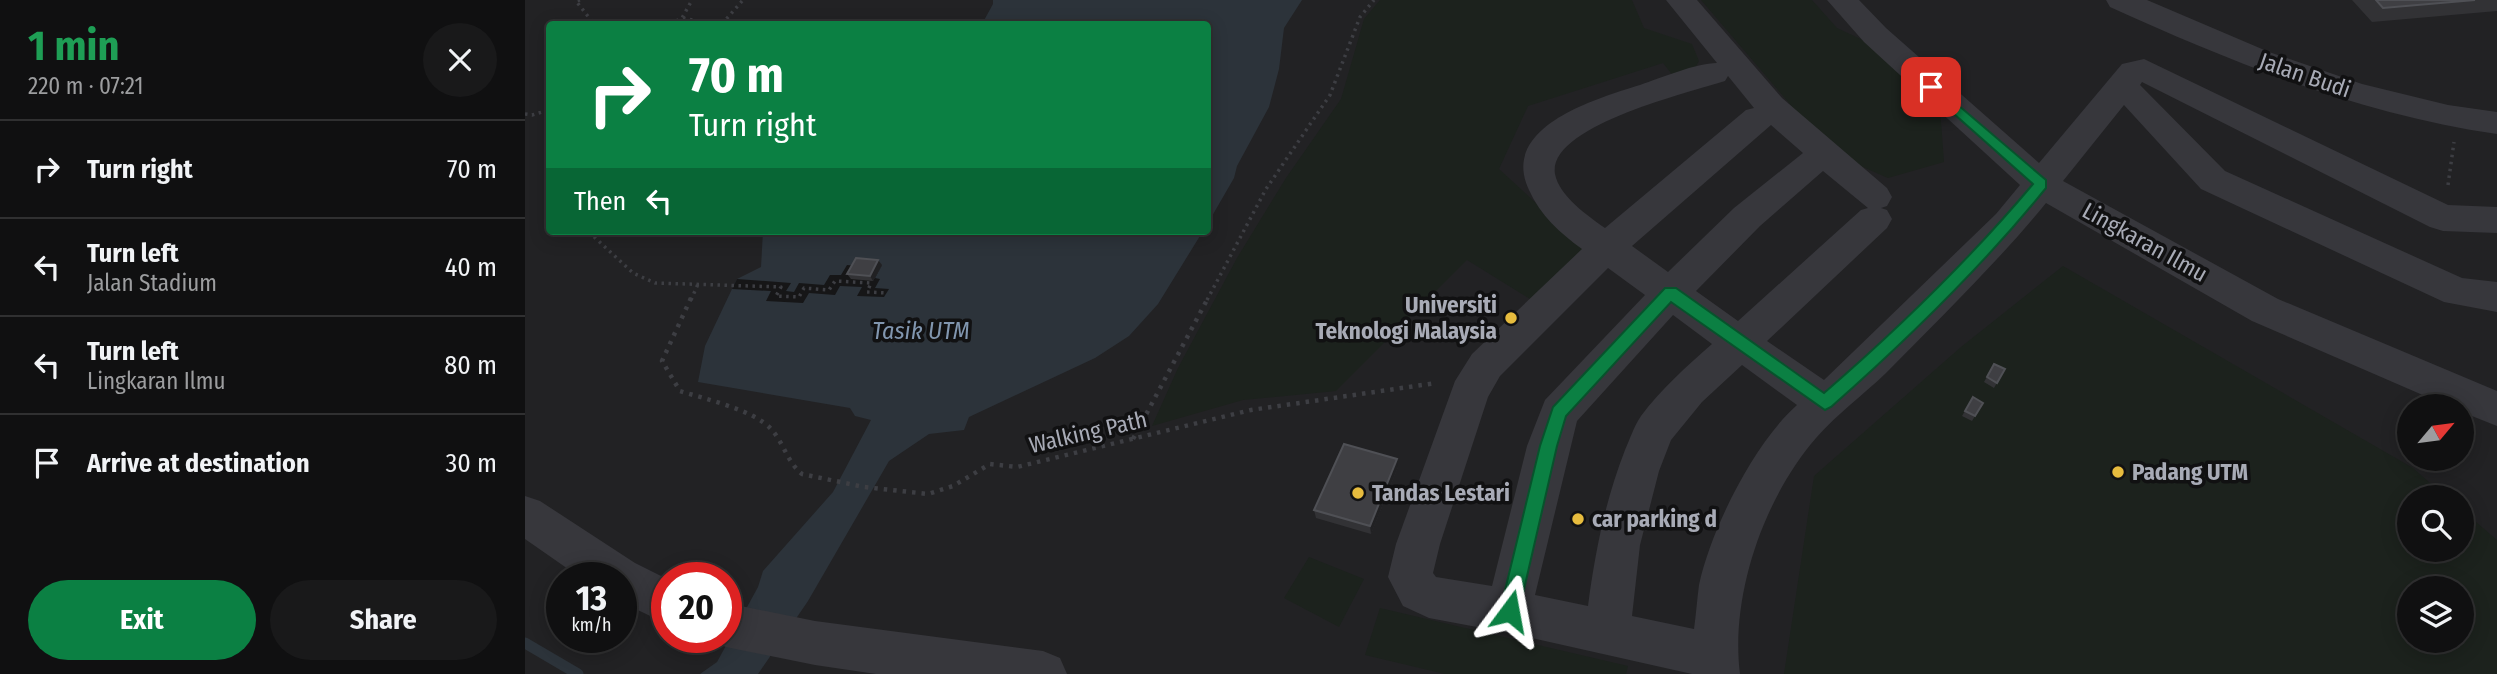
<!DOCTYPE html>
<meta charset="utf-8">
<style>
body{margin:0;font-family:"Fira Sans Condensed",sans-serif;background:#19191a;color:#f1f3f6;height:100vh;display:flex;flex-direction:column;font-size:26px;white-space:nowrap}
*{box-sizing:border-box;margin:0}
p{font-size:23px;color:#9c9d9f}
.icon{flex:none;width:38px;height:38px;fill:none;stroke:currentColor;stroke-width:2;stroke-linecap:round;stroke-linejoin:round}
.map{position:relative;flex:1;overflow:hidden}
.sheet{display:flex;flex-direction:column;background:#101011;width:525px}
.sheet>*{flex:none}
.hud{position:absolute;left:21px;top:21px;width:665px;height:214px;border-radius:7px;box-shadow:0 4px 18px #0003,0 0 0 2px #303031;background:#0b8043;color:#fff;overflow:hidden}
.needle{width:46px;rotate:61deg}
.buttons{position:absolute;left:1872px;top:394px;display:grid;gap:14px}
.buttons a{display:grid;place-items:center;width:77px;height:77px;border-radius:50%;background:#101011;box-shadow:0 4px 18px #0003,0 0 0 2px #303031;font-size:35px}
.speed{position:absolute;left:21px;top:562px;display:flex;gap:14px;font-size:35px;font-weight:700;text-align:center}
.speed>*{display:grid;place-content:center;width:91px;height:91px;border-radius:50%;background:#101011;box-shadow:0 4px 18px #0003,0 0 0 2px #303031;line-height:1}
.speed small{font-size:18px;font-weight:400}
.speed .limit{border:10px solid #d22;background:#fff;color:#111}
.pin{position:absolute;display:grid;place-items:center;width:60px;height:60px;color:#fff;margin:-30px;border-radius:14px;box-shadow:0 4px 10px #0006}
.me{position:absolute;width:77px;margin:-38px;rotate:13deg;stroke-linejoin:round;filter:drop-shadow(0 0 5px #0008)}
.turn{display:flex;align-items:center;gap:24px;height:147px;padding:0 28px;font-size:32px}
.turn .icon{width:91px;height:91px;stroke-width:2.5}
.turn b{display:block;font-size:49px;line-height:60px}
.then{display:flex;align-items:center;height:66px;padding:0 28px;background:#0003;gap:14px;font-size:26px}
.round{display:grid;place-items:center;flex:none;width:74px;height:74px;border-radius:37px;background:#19191a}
.headline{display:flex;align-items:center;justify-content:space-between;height:119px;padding:0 28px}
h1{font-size:42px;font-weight:700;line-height:52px;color:#1e9e55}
.action{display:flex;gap:14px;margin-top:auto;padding:14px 28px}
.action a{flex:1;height:80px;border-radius:42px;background:#0b8043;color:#fff;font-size:28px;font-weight:700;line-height:80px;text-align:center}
.action a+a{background:#19191a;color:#f1f3f6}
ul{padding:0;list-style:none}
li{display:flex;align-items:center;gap:21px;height:98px;padding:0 28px;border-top:2px solid #303031}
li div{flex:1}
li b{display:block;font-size:26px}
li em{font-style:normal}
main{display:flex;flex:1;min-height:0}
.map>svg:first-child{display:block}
.built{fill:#222224;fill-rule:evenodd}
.green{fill:#1c221d;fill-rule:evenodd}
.water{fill:#2c333a}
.pier{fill:#161617}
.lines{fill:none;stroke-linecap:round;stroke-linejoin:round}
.stream{stroke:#2c333a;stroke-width:11}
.path-far1{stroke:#3d3e43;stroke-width:3.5;stroke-dasharray:2.5 4.5;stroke-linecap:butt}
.path{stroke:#3d3e43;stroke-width:4.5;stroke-dasharray:3.5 6;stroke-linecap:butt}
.minor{fill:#37373c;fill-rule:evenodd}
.wall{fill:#323235}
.shaded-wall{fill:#212123}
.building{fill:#3f3f43;stroke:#4f5055;stroke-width:2}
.route{fill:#0b8043;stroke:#07532c;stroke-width:2}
.poi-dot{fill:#e7bc3e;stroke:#111112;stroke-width:2.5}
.labels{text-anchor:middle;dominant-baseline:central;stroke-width:7;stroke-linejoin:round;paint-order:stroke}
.street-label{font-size:23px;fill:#a8abb6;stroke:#111112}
.poi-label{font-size:23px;font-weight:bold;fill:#a8abb6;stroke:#111112;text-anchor:start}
.water-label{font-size:24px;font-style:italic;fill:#8196af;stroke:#111112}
</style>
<main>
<section class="sheet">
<div class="headline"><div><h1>1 min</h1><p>220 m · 07:21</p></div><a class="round"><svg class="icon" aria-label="close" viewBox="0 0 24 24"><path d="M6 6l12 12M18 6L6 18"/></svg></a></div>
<ul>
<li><svg class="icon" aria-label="right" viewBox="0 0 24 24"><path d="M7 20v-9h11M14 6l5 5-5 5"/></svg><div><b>Turn right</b></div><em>70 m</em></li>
<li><svg class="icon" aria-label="left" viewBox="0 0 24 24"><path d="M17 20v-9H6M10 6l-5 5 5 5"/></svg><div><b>Turn left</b><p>Jalan Stadium</p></div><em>40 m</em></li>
<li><svg class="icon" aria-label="left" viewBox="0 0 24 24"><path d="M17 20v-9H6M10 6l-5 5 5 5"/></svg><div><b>Turn left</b><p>Lingkaran Ilmu</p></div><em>80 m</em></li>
<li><svg class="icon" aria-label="arrive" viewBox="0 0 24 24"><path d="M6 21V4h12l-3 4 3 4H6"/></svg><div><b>Arrive at destination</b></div><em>30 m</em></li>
</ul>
<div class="action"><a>Exit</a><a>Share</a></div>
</section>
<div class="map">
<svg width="1972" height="674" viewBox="0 0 1972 674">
<rect width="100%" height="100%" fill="#161617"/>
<!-- built -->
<path class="built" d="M0,0H1972V674H0ZM24,24H682V231H24ZM1885,406H1937V458H1885ZM1885,497H1937V550H1885ZM37,578H96V637H37ZM142,578H201V637H142ZM1885,588H1937V640H1885Z"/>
<!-- green -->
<path class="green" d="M855,0H1107L1119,28L1167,44L1174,61L1169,70L1149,77L1138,63L1003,106L974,169L1061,249L1013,304L942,260L811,391L718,400L627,426L653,368L712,258L761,178L816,99L839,19Z
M1176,0H1287L1312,28L1340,41L1415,108L1419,162L1363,178L1324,161L1269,109Z
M1538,266L1888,468L1921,497H1885V550H1937V510L1972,540V674H1259L1289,476L1436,347ZM1885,588H1937V640H1885Z
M784,557L839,579L814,627L759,598Z
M855,608L1103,666L1101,674H920L840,655Z"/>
<!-- water -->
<path class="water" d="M468,0H777L759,28L754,69L744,107L712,166L709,178L683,223L682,24H457L468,4Z
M238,231H678L633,304L604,336L570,358L444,417L439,430L404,434L364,461L283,601L233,674H175L192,662L233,587L238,571L308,492L346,420L330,416L325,408L173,382L180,346L207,289L212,279L236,267Z"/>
<!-- pier -->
<path class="pier" d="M335,263L357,265L350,278L355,279L350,288L364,289L359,297L332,296L337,287L315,286L310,295L284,293L278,303L241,301L246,291L207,289L212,279L266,283L261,291L269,292L274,283L299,285L305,275H316L322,265L333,266Z"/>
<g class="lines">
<!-- stream -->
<path class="stream" d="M0,643L53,674"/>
<!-- path-far1 -->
<path class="path-far1" d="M55,0L51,1L69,24
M158,18L188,24
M145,24L157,18L167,0
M197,24L218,0
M0,114L7,115L24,110
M1923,185L1929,142
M66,231V234L108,273L130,283L256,287L251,296L274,297L279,288L304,290L310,281L346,283L342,292L362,293
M166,300L173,284
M682,300L741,189L805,95L835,17L849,0"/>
<!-- path -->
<path class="path" d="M166,298L137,361L155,391C180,399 229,410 246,429C259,443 262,462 277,474L339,487L403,494L428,486L465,464L492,467L726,410L911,383
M608,439L683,298"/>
<!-- minor -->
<path class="minor" d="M1141,0H1172L1257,98L1362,188L1367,197L1362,206L1356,208L1362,210L1367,219L1362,228L1242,341L1299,380L1471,214L1495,185L1339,42L1302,0H1334L1361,28L1514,163L1597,64L1619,59L1923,205L1972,207V233L1918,231L1905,227L1617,82L1615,85L1700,171L1937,278L1972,282V312L1919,302L1676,189L1599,105L1538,181L1753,299L1972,391V426L1937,412V406H1923L1727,321L1521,203C1472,263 1415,318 1361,373C1338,395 1312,414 1291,438C1239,498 1205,595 1215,674H1167L984,633L904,618L878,606L863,577L871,544L930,381L947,354L1057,249C1035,233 1015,215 1004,190C974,127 1070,99 1115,85C1136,78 1171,63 1192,63ZM1203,76L1229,108L1221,110L1080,228C1063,216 1034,196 1030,174C1022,126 1166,92 1200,81ZM1246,125L1278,153L1209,208L1143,272L1107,246ZM1298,171L1343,208L1336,210L1213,321L1171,291L1235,226ZM1083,268L1120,295L1020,400L1002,446L967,586L911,577L908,573L915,544L963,397L975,376ZM1148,315L1187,344C1162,366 1136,389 1116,416C1109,426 1105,439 1100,450C1080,501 1070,553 1063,606L1010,595L1052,421ZM1217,365L1272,405C1229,443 1186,529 1174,585C1172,600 1171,615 1169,629L1107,616L1115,545L1134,471L1146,440L1177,402Z
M1581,0H1622L1744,52L1837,84L1923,105L1972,112V134C1835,114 1711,64 1585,7Z
M0,496L15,501L110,563L142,579V624L96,602V578H56L0,539Z
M201,603L290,621L518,651L535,658L542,674H351L290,665L201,647L185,641L183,637H201Z"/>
</g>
<!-- wall -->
<path class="wall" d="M1827,0H1972V11L1847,22Z
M353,260L357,265L348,281L326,279L322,274Z
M1469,364L1480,369L1469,388L1459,382Z
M1448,397L1458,403L1447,421L1437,416Z
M873,467L846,534L791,518L789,510Z"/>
<!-- shaded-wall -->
<path class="shaded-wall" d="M353,260L357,265L348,281L345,276Z
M872,459L873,467L846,534L845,526Z"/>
<!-- building -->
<path class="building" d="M1851,0H1950L1858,8Z
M331,258L353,260L345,276L322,274Z
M1469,364L1480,369L1472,383L1462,377Z
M1448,397L1458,403L1450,416L1440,411Z
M819,444L872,459L845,526L789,510Z"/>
<!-- route -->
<path class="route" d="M1406,82L1521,180V188C1457,267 1382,340 1306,407L1300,410L1146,302L1041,416L1032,446L994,611L991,617L985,620L978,617L975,611L1015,446L1028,407L1140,288H1151L1299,393C1373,329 1445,259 1508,184L1402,90V84Z"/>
<!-- markers -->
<g class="poi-dot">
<circle cx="986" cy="318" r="7"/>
<circle cx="1593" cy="472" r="7"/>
<circle cx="833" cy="493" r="7"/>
<circle cx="1053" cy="519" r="7"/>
</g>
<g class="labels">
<!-- street labels -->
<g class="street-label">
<text transform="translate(1780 75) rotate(19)">Jalan Budi</text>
<text transform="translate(1620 242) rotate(29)">Lingkaran Ilmu</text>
<text transform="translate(563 432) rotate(-13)">Walking Path</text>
</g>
<!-- poi labels -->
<g class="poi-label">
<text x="972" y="305" text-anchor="end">Universiti<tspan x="972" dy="26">Teknologi Malaysia</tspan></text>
<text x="1607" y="472">Padang UTM</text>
<text x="847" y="493">Tandas Lestari</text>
<text x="1067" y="519">car parking d</text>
</g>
<!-- water labels -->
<g class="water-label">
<text x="396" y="331">Tasik UTM</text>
</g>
</g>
</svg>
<div class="buttons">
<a><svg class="needle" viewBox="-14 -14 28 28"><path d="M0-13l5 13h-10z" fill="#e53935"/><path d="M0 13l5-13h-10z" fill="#9c9d9f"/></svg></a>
<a><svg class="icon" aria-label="search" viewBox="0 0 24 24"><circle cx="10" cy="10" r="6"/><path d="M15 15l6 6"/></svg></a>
<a><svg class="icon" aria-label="layers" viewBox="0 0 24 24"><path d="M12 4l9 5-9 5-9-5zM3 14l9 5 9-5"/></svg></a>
</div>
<div class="speed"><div>13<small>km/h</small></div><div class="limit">20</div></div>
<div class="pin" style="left:1406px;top:87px;background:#d93025"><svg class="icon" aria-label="arrive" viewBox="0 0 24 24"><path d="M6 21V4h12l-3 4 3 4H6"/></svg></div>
<svg class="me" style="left:985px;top:611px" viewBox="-20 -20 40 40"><path d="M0-17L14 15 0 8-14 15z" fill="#0b8043" stroke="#fff" stroke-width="4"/></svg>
<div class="hud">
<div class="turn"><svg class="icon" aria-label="right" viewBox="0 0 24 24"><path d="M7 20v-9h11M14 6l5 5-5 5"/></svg><div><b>70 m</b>Turn right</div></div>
<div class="then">Then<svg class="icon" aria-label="left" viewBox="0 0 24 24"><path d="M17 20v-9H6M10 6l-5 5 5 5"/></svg></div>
</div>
</div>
</main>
